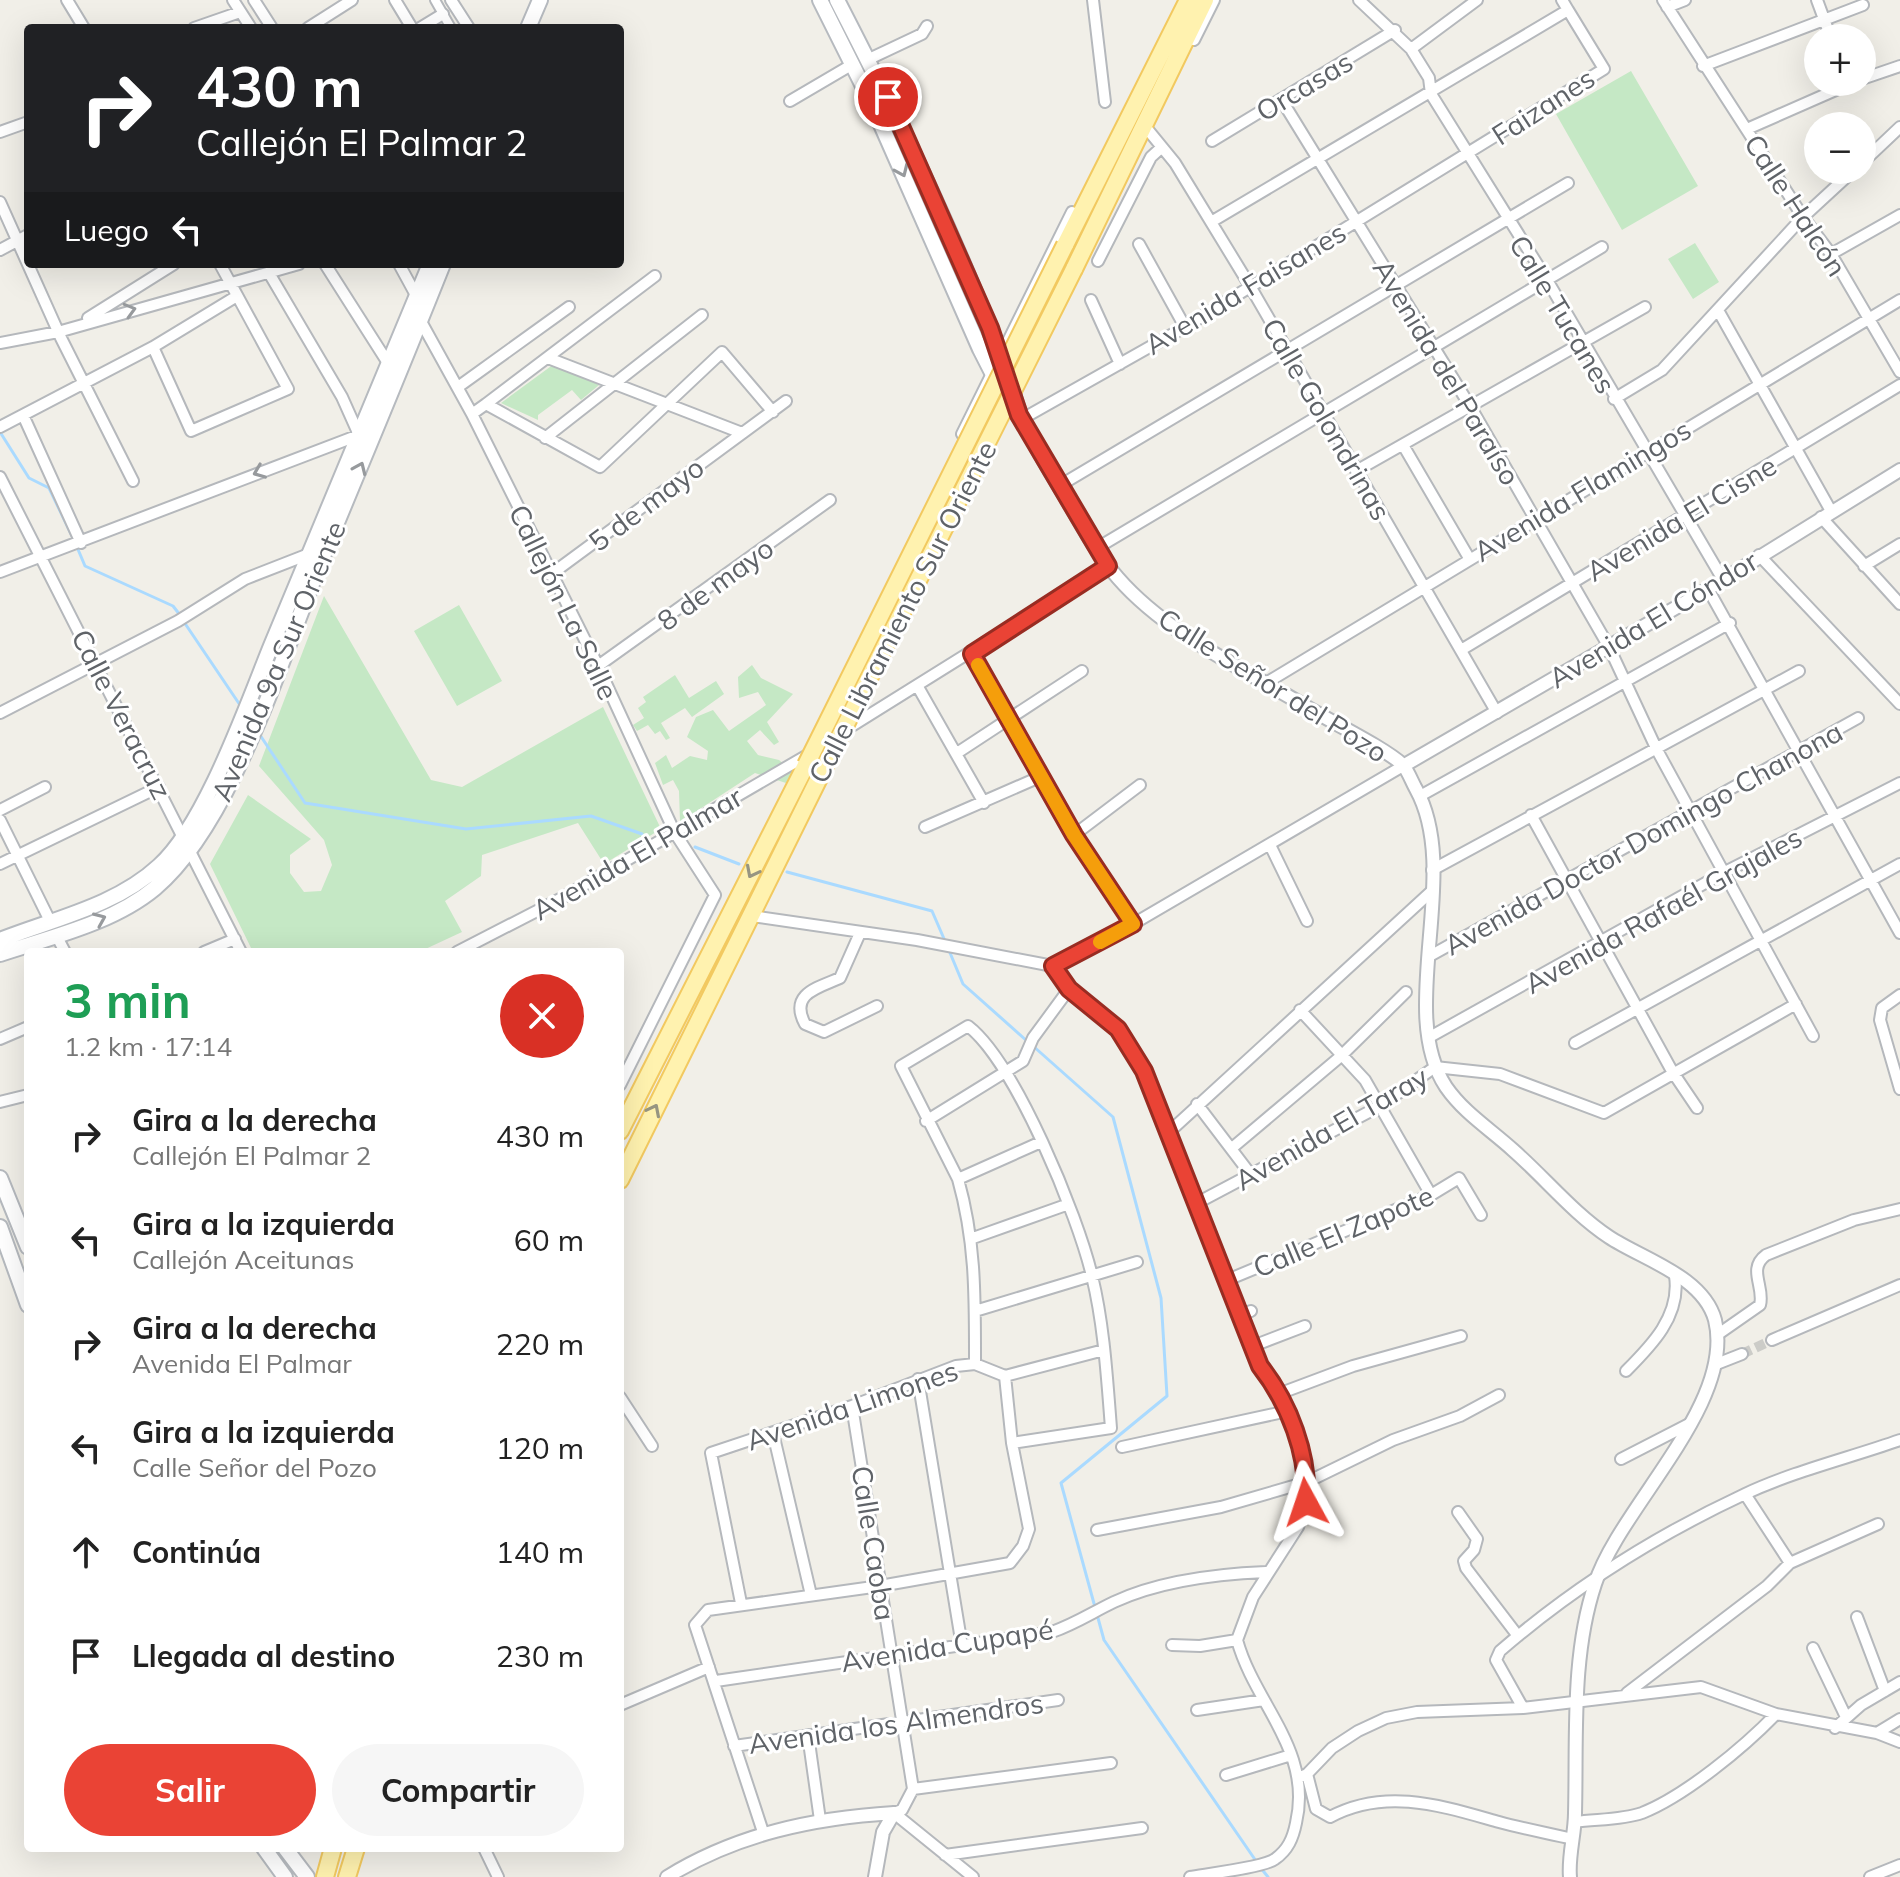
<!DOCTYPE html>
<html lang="es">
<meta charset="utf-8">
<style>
body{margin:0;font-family:Mulish,sans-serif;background:#f6f6f6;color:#222;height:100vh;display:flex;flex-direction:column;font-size:30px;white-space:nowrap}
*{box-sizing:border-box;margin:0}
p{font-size:26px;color:#767676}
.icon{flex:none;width:44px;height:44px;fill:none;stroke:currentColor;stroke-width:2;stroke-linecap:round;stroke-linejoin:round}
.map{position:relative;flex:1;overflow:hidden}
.side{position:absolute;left:24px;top:948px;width:600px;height:904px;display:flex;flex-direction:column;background:#fff;border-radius:8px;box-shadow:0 8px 32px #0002}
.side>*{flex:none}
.guide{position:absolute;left:24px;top:24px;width:600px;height:244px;border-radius:8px;box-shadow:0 8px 32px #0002;background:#202124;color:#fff;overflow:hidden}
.fabs{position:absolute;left:1804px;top:24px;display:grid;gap:16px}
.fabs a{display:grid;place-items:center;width:72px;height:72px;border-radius:50%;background:#fff;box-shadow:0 8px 32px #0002;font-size:40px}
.pin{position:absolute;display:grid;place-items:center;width:68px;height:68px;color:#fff;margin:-34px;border:4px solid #fff;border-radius:50%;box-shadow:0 2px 8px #0007}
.me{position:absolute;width:88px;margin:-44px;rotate:355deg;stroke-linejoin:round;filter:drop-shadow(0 0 6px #0008)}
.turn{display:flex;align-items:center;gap:28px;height:168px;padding:0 40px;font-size:36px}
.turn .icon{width:104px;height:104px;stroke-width:2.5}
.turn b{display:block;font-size:56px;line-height:68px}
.then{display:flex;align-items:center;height:76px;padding:0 40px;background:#0003;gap:16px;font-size:30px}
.round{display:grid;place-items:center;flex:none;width:84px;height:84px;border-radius:42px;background:#f6f6f6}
.headline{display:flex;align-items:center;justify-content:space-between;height:136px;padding:0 40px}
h1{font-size:48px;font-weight:700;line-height:60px;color:#1e9e55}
.action{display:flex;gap:16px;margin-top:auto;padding:16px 40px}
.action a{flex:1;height:92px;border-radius:48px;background:#ea4335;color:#fff;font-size:32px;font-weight:700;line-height:92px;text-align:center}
.action a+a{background:#f6f6f6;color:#222}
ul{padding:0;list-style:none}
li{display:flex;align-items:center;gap:24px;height:104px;padding:0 40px}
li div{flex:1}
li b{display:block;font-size:30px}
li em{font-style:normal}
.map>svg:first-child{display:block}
.green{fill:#c5e8c5}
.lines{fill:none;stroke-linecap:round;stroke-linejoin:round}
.stream{stroke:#aadaff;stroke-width:3}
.minor-tunnel{stroke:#ccccc8;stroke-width:10;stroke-dasharray:10 5;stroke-linecap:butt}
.pedestrian-casing{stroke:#b5b8bc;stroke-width:12}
.minor-casing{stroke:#b5b8bc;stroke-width:14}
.tertiary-casing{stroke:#b5b8bc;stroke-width:16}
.secondary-casing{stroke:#b6babf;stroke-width:18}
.primary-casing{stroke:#f2c960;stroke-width:20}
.pedestrian{stroke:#fff;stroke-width:8}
.minor{stroke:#fff;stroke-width:10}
.tertiary{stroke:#fff;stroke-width:12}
.secondary{stroke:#fff;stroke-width:14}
.primary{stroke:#fff2af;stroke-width:16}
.primary-bridge-casing{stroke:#f2c960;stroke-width:20;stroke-linecap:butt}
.primary-bridge{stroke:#fff2af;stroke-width:16}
.oneway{stroke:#979a9d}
.oneway2{stroke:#979581}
.route-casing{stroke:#982c22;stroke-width:20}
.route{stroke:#ea4335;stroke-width:14}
.slow{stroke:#f59e0b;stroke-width:14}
.labels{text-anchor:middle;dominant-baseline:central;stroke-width:6;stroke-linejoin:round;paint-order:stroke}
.street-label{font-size:28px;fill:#5f6368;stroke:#fff}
</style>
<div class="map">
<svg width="1900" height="1877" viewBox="0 0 1900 1877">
<rect width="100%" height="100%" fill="#f1efe8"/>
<!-- green -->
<path class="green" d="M1631,71L1698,186L1622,230L1556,114Z
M1695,243L1719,282L1693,299L1668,259Z
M554,364L599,385L581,400L572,390L538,415V420L501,403Z
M324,596L431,780L462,787L603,707L661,829L604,864L578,823L482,855L481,876L445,901L462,932L419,952H253L210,864L248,795L311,839L290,855V873L304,892L321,891L332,865L324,840L259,766Z
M459,605L502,681L457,706L414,631Z
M752,665L761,678L793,694L767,722L779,742L774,745L760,730L747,741L758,755L779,760L793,772L786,783L755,773L680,822L679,791L673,780L663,785L655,763L666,755L672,768L690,756L707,760L708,751L687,737L696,717L713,710L729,731L766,705L758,692L739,698L738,677Z
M675,675L689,698L716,681L724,694L692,717L685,708L661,723L670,738L666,740L660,731L655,734L648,725L637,731L633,725L644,718L638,708L646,702L643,697Z"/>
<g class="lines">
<!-- stream -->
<path class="stream" d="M0,432L29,478L49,488L74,540
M77,547L85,566L173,606L180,615
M184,622L242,708
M260,735L305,803L466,829L591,816L642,834
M695,847L739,864
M787,872L932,911L945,941
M948,948L963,984L1027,1041
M1033,1046L1113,1117L1161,1298L1167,1396L1061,1483L1104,1640L1256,1861
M1260,1867L1268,1877"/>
<!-- minor-tunnel -->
<path class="minor-tunnel" d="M1742,1354L1772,1340"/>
<!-- pedestrian casing -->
<g class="pedestrian-casing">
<path id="pedestrian" d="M435,0L451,28"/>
</g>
<!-- minor casing -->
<g class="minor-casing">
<path id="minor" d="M67,0L84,28
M233,0L251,28
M254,0L272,28
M395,0L412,28
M451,0L469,28
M1093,0L1105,102
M1359,0L1411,49L1477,0
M1663,0L1803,217L1831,254L1900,372
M1817,0L1831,38
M1667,7L1685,0
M194,28L240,12
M308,28L352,0
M420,28L443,14
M1194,40L1214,0
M1411,49L1429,78L1431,94L1547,280L1722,578
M869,59L922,34L927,26
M1703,66L1863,5
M1862,79L1900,66
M1281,99L1470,406L1609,647L1657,750L1813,1036
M790,101L853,64
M1747,129L1854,82
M1148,130L1175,163L1250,286L1497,713
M0,132L28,122
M1212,141L1395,30
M1862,163L1900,127
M0,202L61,338L133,481
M1211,222L1568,10L1562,0
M1139,244L1185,327
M0,250L28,235
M1831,254L1900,215
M1098,261L1151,157L1162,147
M325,264L388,363
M399,264L417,297
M1091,300L1120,364
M1719,312L1831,511
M88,318L174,264
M419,318L472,414L598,666L675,833L715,895L620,1085
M0,343L58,332L299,264
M153,347L191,431L288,389L220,264
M548,358L742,433
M458,387L569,307
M1614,399L1662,370L1803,217L1854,170
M486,404L655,276
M472,414L486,404L600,467L722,352L773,412
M23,415L81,543
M1022,419L1185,327L1604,69L1568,10
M0,427L153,347L237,296
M962,434L1072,212
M545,438L702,315
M1403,445L1469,558
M1356,471L1645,307
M0,477L241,952
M1059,486L1568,183
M1821,517L1900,604
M1097,548L1602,247
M1759,555L1900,704
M1864,566L1900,544
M0,572L359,435L342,397L269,273
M550,575L786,401
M1708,589L1900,933
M1461,650L1900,385
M972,654L1074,835L1133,924
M598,666L830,500
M1266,683L1900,300
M918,687L984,803
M0,713L178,621L245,579L309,554
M842,732L1108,566
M957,753L1082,671
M1420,796L1730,623
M0,810L45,787
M1531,815L1672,1071L1697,1108
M0,820L50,921
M925,827L1042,776
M1074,835L1140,785
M1270,845L1307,921
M0,864L159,787
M1432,870L1799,671
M752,916L917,940L1053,966C1084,1009 1118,1020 1144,1071L1260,1366L1281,1393L1288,1411L1307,1482L1306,1502L1298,1527L1253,1597L1237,1640C1255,1705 1313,1750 1296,1823C1293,1838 1288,1850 1275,1859C1265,1867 1207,1874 1190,1877
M860,933L840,978C817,988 789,994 805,1024L824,1032L877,1006
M56,935L65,952
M204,952L235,939
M457,952L560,899L811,753
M1428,957L1858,718
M1053,966L1133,924L1403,766
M1900,995L1882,1008L1880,1020L1900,1089
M1300,1010L1365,1080L1431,1195
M1428,1038L1725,872L1900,783
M0,1039L28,1027
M1575,1043L1900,864
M0,1102L28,1095
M1197,1104L1251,1175
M926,1121L1023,1061L1033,1038L1069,989
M1168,1133L1433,890
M1232,1148L1341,1056L1406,992
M958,1179L1041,1142
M1197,1203L1380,1106L1435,1067L1500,1074L1604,1113L1796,1004
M973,1238L1066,1205
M1225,1281L1431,1195L1459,1178L1481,1215
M975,1311L1137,1262
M1240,1315L1251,1311
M1717,1335L1760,1305C1765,1287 1747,1269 1766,1255L1854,1220L1900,1209
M1772,1340L1900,1285
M1253,1346L1305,1326
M975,1364C975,1298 976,1243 958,1179L901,1066L968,1026C1015,1062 1078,1216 1092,1276C1104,1325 1107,1378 1111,1428L1012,1443
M1714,1365L1742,1354
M1626,1371C1651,1346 1681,1316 1675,1276
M1005,1376L1104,1350
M918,1379L962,1646
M1281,1393L1353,1366L1461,1336
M620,1397L652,1446
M852,1406L913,1789L902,1810L894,1813L973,1877
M773,1433L811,1595
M1122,1447L1288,1411
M1621,1459L1691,1423
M1745,1494L1790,1563
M1458,1512L1477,1539L1474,1550L1464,1561L1466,1568L1518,1636
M1097,1530L1221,1507L1307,1482L1393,1440L1460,1416L1499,1395
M741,1603L711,1453L852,1406L956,1366L975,1364L1005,1376L1012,1443L1029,1529L1023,1546L1010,1563L880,1586L708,1610L695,1625L763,1832
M1857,1617L1885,1691
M1172,1645L1200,1646L1237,1640
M1813,1648L1846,1717
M716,1681L1052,1632C1075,1624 1093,1612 1114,1602C1159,1581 1217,1574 1266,1572
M1627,1693L1767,1586L1790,1563L1878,1524
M620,1705L709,1667
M1523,1708L1496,1660L1500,1651C1573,1588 1657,1535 1745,1494C1794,1471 1849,1458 1900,1440
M1197,1710L1264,1700
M1835,1728L1861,1705L1900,1682
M1877,1733L1900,1719
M808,1735L820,1820
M734,1746L1058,1700
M1307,1774L1316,1809L1330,1817C1386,1787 1442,1806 1499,1822C1524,1829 1548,1833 1573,1839
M1226,1775L1291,1755
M1300,1777L1307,1774L1332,1748L1358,1731L1386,1718L1417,1712L1523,1708L1701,1687L1776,1714L1877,1733L1900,1742
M913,1789L1111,1763
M1575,1822C1597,1819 1622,1820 1642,1813C1685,1796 1744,1747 1776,1714
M484,1848L498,1877
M945,1855L1142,1828
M1870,1877L1900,1865"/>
</g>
<!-- tertiary casing -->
<g class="tertiary-casing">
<path id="tertiary" d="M1014,394C1024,429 1044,462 1063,493C1080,522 1096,553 1118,578C1165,632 1239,667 1300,703C1325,719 1384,747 1403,765C1408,771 1412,782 1416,789C1463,874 1395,1010 1446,1087C1464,1113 1490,1129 1513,1150C1545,1178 1573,1213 1609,1237C1642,1259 1703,1276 1715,1320C1736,1404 1619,1508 1595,1584C1571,1656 1577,1738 1575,1813C1575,1834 1568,1856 1570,1877
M1403,766L1708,589L1900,470
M667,1877C737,1834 813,1818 894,1813
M875,1877L883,1832L894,1813"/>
</g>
<!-- secondary casing -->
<g class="secondary-casing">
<path id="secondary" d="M820,0L872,104L980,349L1006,400
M837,0C903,128 966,258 1014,394
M528,28L540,0
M0,940C53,919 116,906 159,866C205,825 247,705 271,646C324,518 378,391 430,264
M0,954C51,937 113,923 155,888C232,824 284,650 323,556C364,458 404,362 443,264
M0,1178L28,1247
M0,1227L28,1305
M264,1848L285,1877
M285,1848L307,1877"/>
</g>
<!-- primary casing -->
<g class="primary-casing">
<path id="primary" d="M1065,245L1188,0
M1074,269L1205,0
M620,1131L806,765
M620,1180L822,772
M325,1877L333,1848
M347,1877L356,1848"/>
</g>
<!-- pedestrian -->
<use href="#pedestrian" class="pedestrian"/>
<!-- minor -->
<use href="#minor" class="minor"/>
<!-- tertiary -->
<use href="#tertiary" class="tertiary"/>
<!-- secondary -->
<use href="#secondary" class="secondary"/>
<!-- primary -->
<use href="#primary" class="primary"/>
<!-- primary-bridge casing -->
<g class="primary-bridge-casing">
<path id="primary-bridge" d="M806,765L1065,245
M822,772L1074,269"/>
</g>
<!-- primary-bridge -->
<use href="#primary-bridge" class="primary-bridge"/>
</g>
<!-- one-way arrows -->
<defs><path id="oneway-chevron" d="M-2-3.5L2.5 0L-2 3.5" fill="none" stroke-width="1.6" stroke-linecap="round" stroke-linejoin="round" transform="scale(2)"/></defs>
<g class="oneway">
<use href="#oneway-chevron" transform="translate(902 171) rotate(66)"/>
<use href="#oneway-chevron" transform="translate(130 310) rotate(-16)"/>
<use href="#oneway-chevron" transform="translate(360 468) rotate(-66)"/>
<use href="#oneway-chevron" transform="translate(259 472) rotate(158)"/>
<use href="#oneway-chevron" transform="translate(100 919) rotate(-23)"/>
</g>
<g class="oneway2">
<use href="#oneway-chevron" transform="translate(752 872) rotate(117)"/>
<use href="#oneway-chevron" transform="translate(654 1110) rotate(-63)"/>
</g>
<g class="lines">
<!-- route casing -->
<g class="route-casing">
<path id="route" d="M888,97L990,328L1019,415L1108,566L972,654L1074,835L1133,924L1053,966L1069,989L1118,1029L1144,1071L1260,1366C1289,1403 1309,1455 1306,1502"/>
</g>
<!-- route -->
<use href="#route" class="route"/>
<!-- slow -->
<path class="slow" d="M978,665L1074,835L1133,924L1100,942"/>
</g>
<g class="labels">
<!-- street labels -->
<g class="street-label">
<text transform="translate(1304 86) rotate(-31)">Orcasas</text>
<text transform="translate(1543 106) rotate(-33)">Faizanes</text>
<text transform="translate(1796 205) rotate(57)">Calle Halcón</text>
<text transform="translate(1245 288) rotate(-31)">Avenida Faisanes</text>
<text transform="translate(1563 314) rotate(59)">Calle Tucanes</text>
<text transform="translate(1447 372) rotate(59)">Avenida del Paraíso</text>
<text transform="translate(1327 419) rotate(60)">Calle Golondrinas</text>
<text transform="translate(1582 490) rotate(-31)">Avenida Flamingos</text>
<text transform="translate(646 504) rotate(-37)">5 de mayo</text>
<text transform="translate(1681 518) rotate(-31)">Avenida El Cisne</text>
<text transform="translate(715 584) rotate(-36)">8 de mayo</text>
<text transform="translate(564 602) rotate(64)">Callejón La Salle</text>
<text transform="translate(902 612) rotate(-63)">Calle Libramiento Sur Oriente</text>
<text transform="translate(1653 619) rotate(-31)">Avenida El Cóndor</text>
<text transform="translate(278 661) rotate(-67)">Avenida 9a Sur Oriente</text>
<text transform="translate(1273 685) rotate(32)">Calle Señor del Pozo</text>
<text transform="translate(122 714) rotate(63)">Calle Veracruz</text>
<text transform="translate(1643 838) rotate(-29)">Avenida Doctor Domingo Chanona</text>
<text transform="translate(637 853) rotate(-30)">Avenida El Palmar</text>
<text transform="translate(1663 910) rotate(-29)">Avenida Rafaél Grajales</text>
<text transform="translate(1331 1128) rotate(-30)">Avenida El Taray</text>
<text transform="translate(1343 1231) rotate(-23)">Calle El Zapote</text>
<text transform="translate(852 1405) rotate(-19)">Avenida Limones</text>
<text transform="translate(874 1543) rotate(81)">Calle Caoba</text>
<text transform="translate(947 1645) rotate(-9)">Avenida Cupapé</text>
<text transform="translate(896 1723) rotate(-8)">Avenida los Almendros</text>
</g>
</g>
</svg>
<div class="fabs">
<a>+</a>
<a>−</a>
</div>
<div class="pin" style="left:888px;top:97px;background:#d93025"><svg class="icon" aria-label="arrive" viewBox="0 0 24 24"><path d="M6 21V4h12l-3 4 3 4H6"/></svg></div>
<svg class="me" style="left:1306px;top:1502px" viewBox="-20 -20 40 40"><path d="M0-17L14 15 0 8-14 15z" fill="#ea4335" stroke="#fff" stroke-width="4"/></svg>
<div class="guide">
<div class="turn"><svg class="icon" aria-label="right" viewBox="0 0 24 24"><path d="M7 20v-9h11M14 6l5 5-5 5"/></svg><div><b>430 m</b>Callejón El Palmar 2</div></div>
<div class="then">Luego<svg class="icon" aria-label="left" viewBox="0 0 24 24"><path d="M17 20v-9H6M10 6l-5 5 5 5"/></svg></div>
</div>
<section class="side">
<div class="headline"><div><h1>3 min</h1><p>1.2 km · 17:14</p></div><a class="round" style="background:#d93025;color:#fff"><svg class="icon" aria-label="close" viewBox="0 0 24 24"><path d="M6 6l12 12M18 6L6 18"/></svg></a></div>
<ul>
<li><svg class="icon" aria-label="right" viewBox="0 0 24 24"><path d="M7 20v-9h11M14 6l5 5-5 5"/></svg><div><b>Gira a la derecha</b><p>Callejón El Palmar 2</p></div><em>430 m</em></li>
<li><svg class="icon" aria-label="left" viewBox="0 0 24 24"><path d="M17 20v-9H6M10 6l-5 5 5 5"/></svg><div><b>Gira a la izquierda</b><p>Callejón Aceitunas</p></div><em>60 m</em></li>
<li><svg class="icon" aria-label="right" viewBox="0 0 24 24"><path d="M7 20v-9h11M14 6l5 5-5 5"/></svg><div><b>Gira a la derecha</b><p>Avenida El Palmar</p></div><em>220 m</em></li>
<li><svg class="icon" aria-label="left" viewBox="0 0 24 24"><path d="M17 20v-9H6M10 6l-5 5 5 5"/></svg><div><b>Gira a la izquierda</b><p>Calle Señor del Pozo</p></div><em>120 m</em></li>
<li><svg class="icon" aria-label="ahead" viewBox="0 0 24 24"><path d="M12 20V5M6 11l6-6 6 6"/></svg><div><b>Continúa</b></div><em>140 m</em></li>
<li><svg class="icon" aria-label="arrive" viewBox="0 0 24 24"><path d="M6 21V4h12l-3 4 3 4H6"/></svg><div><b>Llegada al destino</b></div><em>230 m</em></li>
</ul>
<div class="action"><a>Salir</a><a>Compartir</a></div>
</section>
</div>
